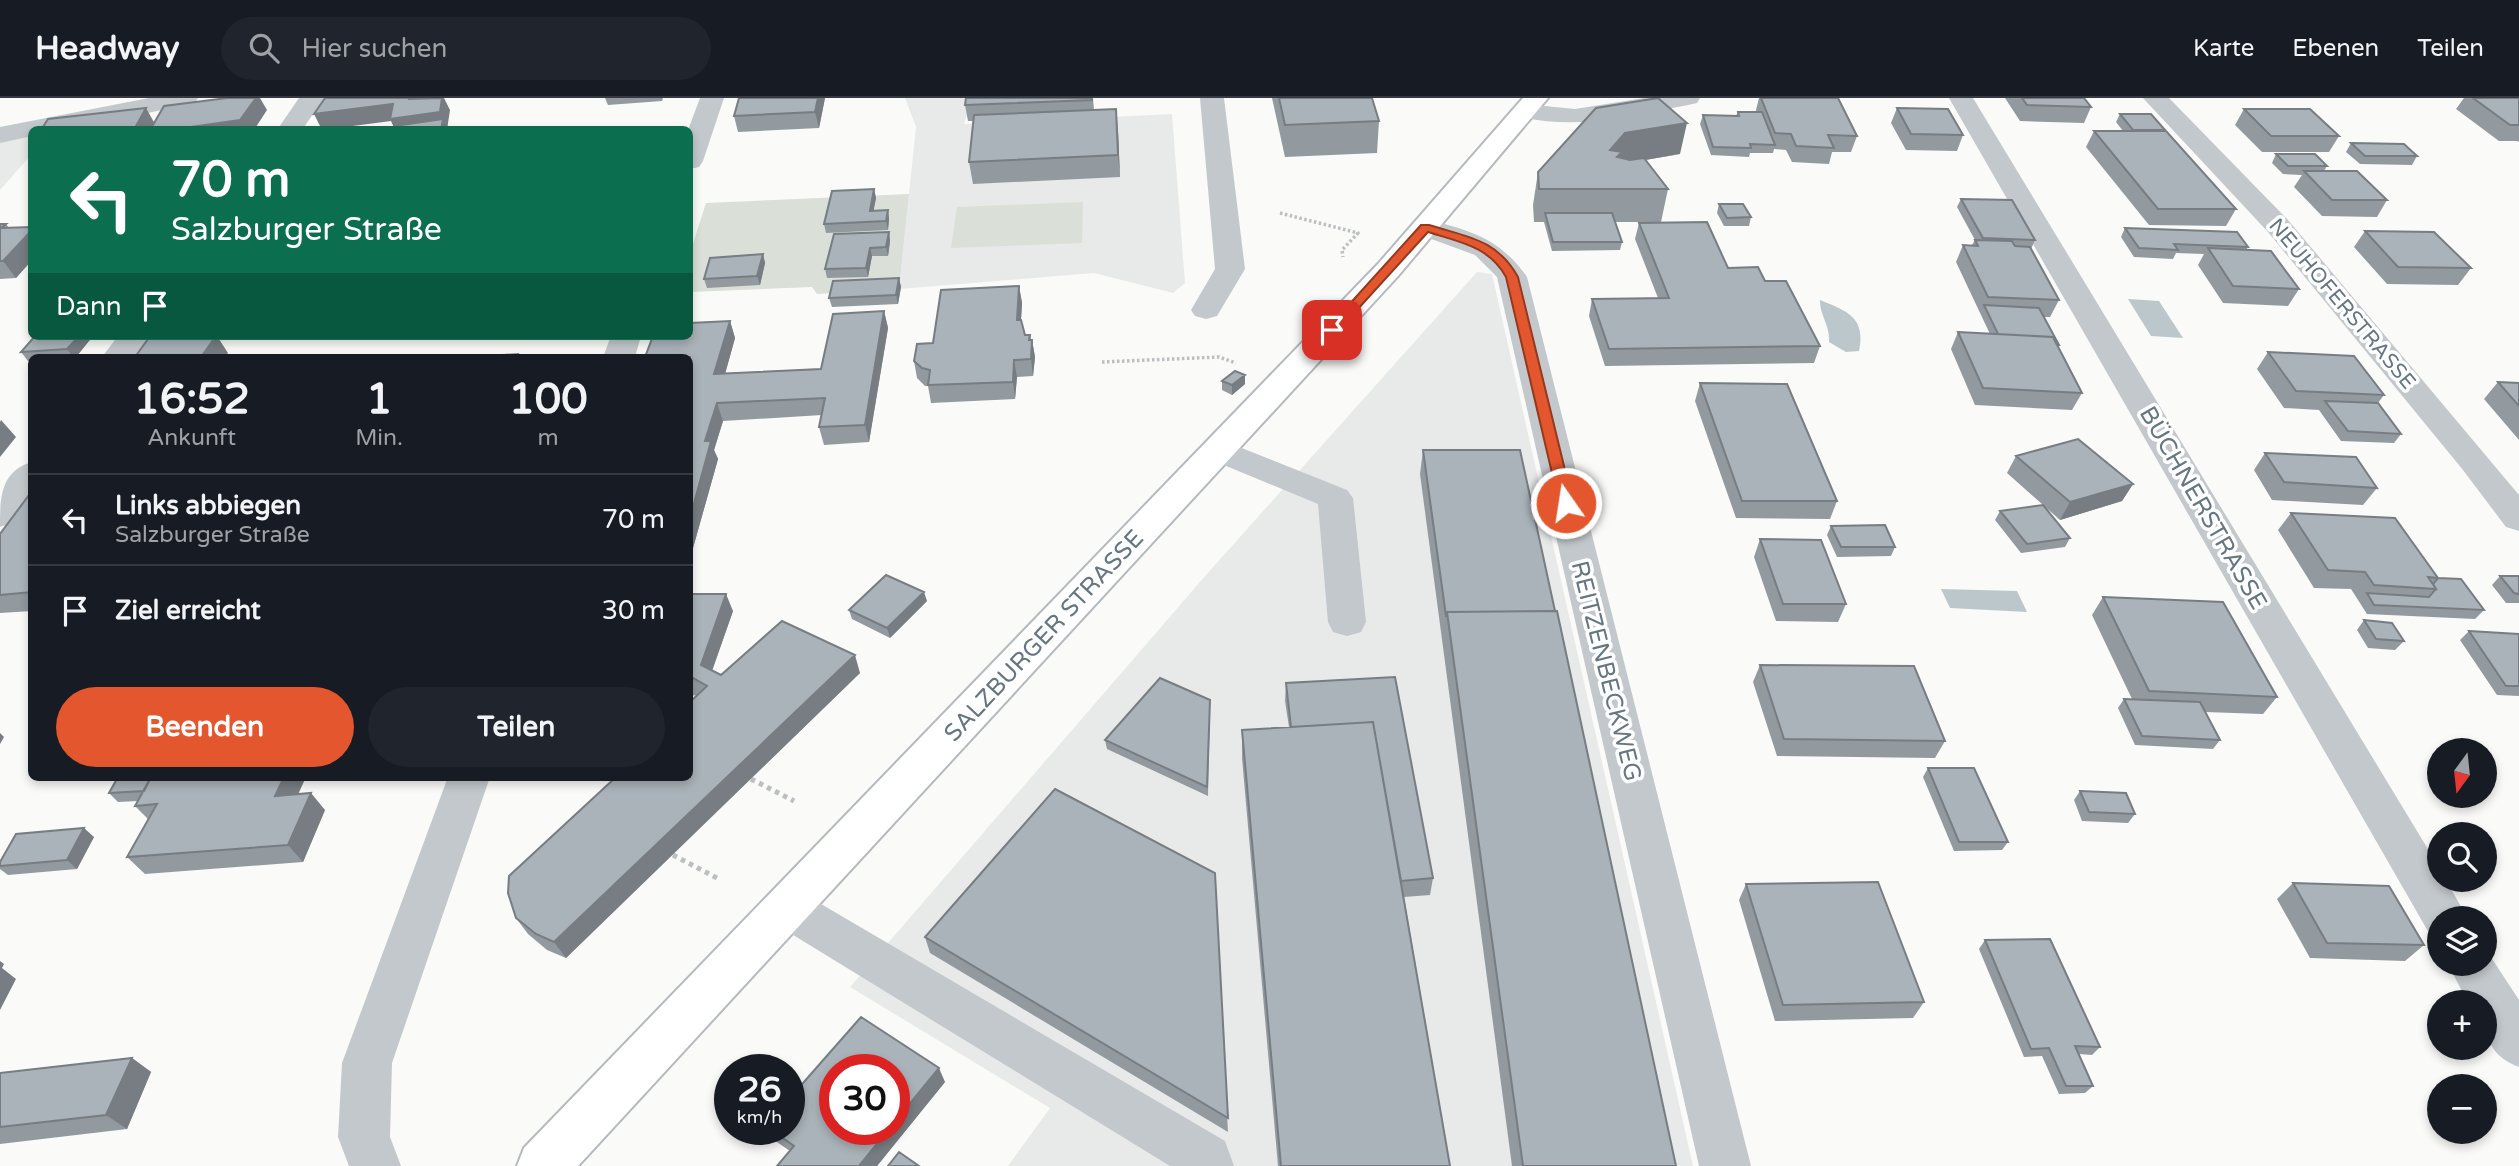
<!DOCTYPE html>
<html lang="de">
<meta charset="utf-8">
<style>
body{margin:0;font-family:"Varela Round",sans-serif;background:#20242c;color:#f1f3f6;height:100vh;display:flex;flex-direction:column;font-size:26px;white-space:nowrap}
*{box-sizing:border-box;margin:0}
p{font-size:23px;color:#9ea1a6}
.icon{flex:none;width:38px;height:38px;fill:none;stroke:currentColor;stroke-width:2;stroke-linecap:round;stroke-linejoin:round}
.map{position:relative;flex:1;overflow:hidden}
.side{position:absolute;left:28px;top:256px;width:665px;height:427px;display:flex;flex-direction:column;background:#171b24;border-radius:10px;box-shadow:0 4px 10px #0003}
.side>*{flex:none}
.banner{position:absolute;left:28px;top:28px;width:665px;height:214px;border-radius:10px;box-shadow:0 4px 10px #0003;background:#0b6e4f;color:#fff;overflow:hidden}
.needle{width:46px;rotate:195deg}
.fabs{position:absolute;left:2427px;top:640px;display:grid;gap:14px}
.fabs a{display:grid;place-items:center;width:70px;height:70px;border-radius:50%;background:#171b24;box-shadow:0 4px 10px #0003;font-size:35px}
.speed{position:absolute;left:714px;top:956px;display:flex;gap:14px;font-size:35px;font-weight:700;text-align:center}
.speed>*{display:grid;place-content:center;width:91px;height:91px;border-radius:50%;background:#171b24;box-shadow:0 4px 10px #0003;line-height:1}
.speed small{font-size:18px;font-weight:400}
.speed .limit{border:10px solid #d22;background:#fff;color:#111}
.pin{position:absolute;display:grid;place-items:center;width:60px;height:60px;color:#fff;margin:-30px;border-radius:14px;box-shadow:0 4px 10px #0006}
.me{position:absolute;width:77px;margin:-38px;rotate:347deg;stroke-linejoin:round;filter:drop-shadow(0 0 5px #0008)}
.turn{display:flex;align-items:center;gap:24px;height:147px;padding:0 28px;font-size:32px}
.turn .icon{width:91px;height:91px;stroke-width:2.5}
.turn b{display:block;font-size:49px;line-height:60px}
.then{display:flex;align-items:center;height:66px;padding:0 28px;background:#0003;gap:14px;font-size:26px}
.eta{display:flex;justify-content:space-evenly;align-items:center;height:119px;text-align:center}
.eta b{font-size:42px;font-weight:700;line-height:49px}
.action{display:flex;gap:14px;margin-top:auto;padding:14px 28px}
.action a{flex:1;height:80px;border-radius:42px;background:#e4572e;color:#fff;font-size:28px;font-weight:700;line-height:80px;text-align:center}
.action a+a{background:#20242c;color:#f1f3f6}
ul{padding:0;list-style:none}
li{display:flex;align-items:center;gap:21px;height:91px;padding:0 28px;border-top:2px solid #363941}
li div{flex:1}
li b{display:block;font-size:26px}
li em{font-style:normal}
header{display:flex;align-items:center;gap:42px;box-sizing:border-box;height:98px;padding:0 35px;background:#171b24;border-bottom:2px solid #363941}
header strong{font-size:33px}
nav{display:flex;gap:38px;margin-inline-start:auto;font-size:24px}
.search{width:490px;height:63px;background:#20242c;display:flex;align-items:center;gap:18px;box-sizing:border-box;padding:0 24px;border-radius:38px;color:#9ea1a6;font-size:26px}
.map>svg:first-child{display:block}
.built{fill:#e8e9e9}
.green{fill:#dadfd7}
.water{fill:#bbc7cb}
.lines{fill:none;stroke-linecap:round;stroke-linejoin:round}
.major-casing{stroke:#b5babe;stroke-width:4}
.path-far1{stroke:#bbbfc2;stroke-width:3.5;stroke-dasharray:2.5 2.5;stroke-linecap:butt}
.path{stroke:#bbbfc2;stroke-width:5;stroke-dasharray:4.5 4.5;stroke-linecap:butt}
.minor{fill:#c3c8cc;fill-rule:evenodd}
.major{fill:#fff;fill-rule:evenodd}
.wall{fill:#929a9f}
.shaded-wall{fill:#777d82}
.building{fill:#aab3b9;stroke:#777d82;stroke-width:2}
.route{fill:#e4572e;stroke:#94391e;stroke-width:2}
.labels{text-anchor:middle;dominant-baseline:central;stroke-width:7;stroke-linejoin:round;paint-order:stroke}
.far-street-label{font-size:21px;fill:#657683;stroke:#fff}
.street-label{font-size:24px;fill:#657683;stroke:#fff}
</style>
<header>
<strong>Headway</strong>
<div class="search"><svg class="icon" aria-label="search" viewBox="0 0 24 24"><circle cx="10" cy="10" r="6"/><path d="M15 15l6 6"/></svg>Hier suchen</div>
<nav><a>Karte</a><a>Ebenen</a><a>Teilen</a></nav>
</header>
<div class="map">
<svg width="2519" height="1068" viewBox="0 0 2519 1068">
<rect width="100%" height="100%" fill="#fafaf8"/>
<!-- built -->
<path class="built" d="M905,0H972L964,26L1172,16L1185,185L1173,195L1094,175L899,191L916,29Z
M31,36V57L0,92V42Z
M1477,174L1492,176L1693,1068H1008L1050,1010L850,889L1206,477Z"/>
<!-- green -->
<path class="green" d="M909,96L899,191L817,196L812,189L690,194V155L706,105Z
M1083,104L1082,145L951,150L957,109Z"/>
<!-- water -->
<path class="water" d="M2128,201L2159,203L2183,240L2151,238Z
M1820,202C1847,213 1866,219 1859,253L1846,254L1829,244C1830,226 1820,219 1820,202Z
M1941,491L2017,493L2027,514L1950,510Z"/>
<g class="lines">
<!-- major casing -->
<g class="major-casing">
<path id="major" d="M1523,0H1548L1398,178L578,1068H517L524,1050L1378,166Z"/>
</g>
<!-- path-far1 -->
<path class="path-far1" d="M1280,115L1358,135L1342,152L1343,159
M1102,264L1219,259L1236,265"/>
<!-- path -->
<path class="path" d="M751,681L794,703
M673,757L717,780"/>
<!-- minor -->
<path class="minor" d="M149,0H198L195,5L186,7L66,32H32V38L0,45V29Z
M299,0H324L302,32H277Z
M700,0H724L703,63L699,69L690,71L688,32Z
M1200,0H1224L1245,171L1217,218L1206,221L1195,218L1191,212L1215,171Z
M1644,0H1700L1697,5L1688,7C1628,18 1577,33 1516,18L1513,13L1516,8L1525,6L1575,11Z
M1949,0H1973L2440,771V782H2446L2468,821H2440V839L2429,835Z
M2143,0H2169L2288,122L2519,397V433L2506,429L2463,372L2268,134Z
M1425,121C1469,132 1500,140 1527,179L1751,1068H1699L1497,179L1475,157L1415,135L1411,129L1415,123Z
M118,238H149L134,259H102Z
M611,238H641L635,259H603Z
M1219,341L1347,392L1353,400L1366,524L1361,534L1347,538L1333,534L1328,524L1318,406L1207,360L1202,352L1207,344Z
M32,364C32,392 33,420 0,429C0,401 0,373 32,364Z
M448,679H490L392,965L390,1039L401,1068H349L338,1039L342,965Z
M788,790L804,796L1225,1043L1234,1068H1170L772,824L765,810L772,796Z
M2485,850L2519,902V969C2487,957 2485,936 2485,905H2468L2448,866H2485Z"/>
<!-- major -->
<use href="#major" class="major"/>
</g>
<!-- wall -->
<path class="wall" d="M605,0H663L662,3L608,7Z
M825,0L819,30L738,34L734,18Z
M1093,0L1094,12L1118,33L1120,79L973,86L969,64L973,23H968L965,7Z
M1272,0H1372L1379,23L1377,55L1285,59Z
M1759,0H1838L1857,38L1851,54H1832L1829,66L1792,64L1786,52L1774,51L1773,55H1750L1749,59L1711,57L1700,26L1703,17L1736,18L1738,14H1756V12Z
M2005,0H2084L2091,9L2084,25L2020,23Z
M2464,0H2519V44L2517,43H2499L2456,11Z
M1897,10L1963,37L1957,53L1906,52L1891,25Z
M2244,11L2339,38L2329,54H2262L2235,27Z
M2120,16L2165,32L2164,33L2236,111L2226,128L2149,127L2086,49L2094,33H2123L2116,24Z
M2351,45L2417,58L2412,67L2360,66L2346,54Z
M1680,56L1646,62L1668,91L1661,124H1615L1622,144L1620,152L1552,153L1544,124H1534L1533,107L1538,74Z
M2276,56L2327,68L2324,73L2387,102L2377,119L2322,118L2294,89L2302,77L2283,76L2272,65Z
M874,91L876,100L873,113L888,112L889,121L888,132L826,135L824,126Z
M1961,101L2035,142L2031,151L2059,202L2050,219H2044L2059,247L2058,250L2082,295L2072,312L1975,307L1951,251L1958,234L1990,236L1956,164L1963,147H1972L1975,142L1957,109Z
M1719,106L1751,119L1749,128H1724L1717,115Z
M1639,125L1728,170L1820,248L1814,265L1605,268L1589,218L1592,201L1658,200L1635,141Z
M0,126H6L9,130L32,129V162L16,180L0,181Z
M2125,130L2248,149L2246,152L2299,191L2288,208L2223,205L2198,167L2204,156L2176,155L2173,161L2134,159L2121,139Z
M2365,133L2471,170L2458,187L2387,186L2354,149Z
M889,134L890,143L888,158H872L868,179L827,180L825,171Z
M763,156L765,165L760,187L707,190L704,181Z
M899,180L901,189L898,206L832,209L829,200Z
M1019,188L1022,205L1021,222L1025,237H1030L1031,242H1032L1035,259L1033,278L1017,279L1015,301L931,305L928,288H925L917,280L914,263L933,245Z
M884,213L888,230L869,344L824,347L819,329L822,317L723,323L714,352L718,361L693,450H690V259L730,223L735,240L725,276L821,271Z
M93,238L76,259H32V263H28L21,254Z
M2268,254L2384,297L2378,305L2401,336L2394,345L2341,343L2319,312L2284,310L2257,271Z
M1222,283L1245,286L1232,297L1222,292Z
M2498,284L2519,285V342L2484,301Z
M1700,285L1837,403L1830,421L1736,420L1695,303Z
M1423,352L1555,513L1676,1068H1512L1420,376Z
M2265,355L2377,390L2363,407L2272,402L2254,372Z
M2016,358L2133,386L2122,403L2060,422L2007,375Z
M32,393V513L0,515V436Z
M2000,413L2070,440L2065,449L2021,455L1995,422Z
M2291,415L2438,480L2484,512L2475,521L2367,516L2351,491L2314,490L2278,432Z
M1831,428L1895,449L1891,458L1837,459L1827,437Z
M1760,441L1846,506L1838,524L1776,523L1754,459Z
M2500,478H2519V505H2506L2492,487Z
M690,496L733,513L712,573L721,577L860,575L566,860L547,852L528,836L516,820L690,679L691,603L697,597L690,598Z
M2103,499L2277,599L2263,616L2205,614L2220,642L2213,651L2135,647L2118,610L2124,601H2132L2092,517Z
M927,503L890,540L852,521L849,512Z
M2364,522L2404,543L2395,552L2368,550L2357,532Z
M2469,533L2519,536V598L2497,597L2460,542Z
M1760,567L1945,643L1935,660L1777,658L1753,584Z
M1286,585L1433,780L1430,797L1404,799L1450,1068H1278L1242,660V632L1289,629L1285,603Z
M1210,611L1208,698L1107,651L1105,642Z
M1928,670L2008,744L2002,752L1954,753L1923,679Z
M118,679L299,696L325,712L303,764L145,776L127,759L148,721L135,708L138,703L118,704L109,695Z
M537,679H574L539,681Z
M2080,693L2135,716L2128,725L2082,723L2074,702Z
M94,739L77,771L8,777L0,771V764Z
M1215,775L1228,1034L930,855L925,839Z
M2293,785L2424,847L2405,863L2310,860L2277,801Z
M1746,786L1924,904L1913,920L1775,923L1739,802Z
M1985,842L2100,949L2092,957L2079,956L2093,988L2085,995L2059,996L2042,958L2024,959L1979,851Z
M132,960L151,974L127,1031L0,1046V975Z
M945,984L877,1068H777L790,1053L774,1042L767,1031H789Z"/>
<!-- shaded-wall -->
<path class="shaded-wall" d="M256,0H260L267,12L254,32H170Z
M442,0H444L450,12L447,32H395L391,23L322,32L314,16Z
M818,0H825L819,30L815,14Z
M146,10L155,26L152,32H124Z
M1116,11L1118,33L1120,79L1118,57Z
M1687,25L1680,56L1620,66L1610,52L1625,35Z
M874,91L876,100L872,121L870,113Z
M888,112L889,121L888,132L886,123Z
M32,132V162L16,180L3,163Z
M889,134L890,143L888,158L886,149Z
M870,150L872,158L868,179L866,170Z
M763,156L765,165L760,187L757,178Z
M899,180L901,189L898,206L896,197Z
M1019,188L1022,205L1020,239L1017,222Z
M884,213L888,230L869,344L865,327Z
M730,223L735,240L720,294L714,276Z
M1030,237L1032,249V242L1035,259L1033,278L1031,261Z
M79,238H93L76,259H73L67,251Z
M217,238L228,255L225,259H201Z
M1014,262L1017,279L1015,301L1013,284Z
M1245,277V286L1232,297V287Z
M717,305L723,323L714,352L718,361L693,450L690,441V420L705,343Z
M1,322L16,339L0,359V324Z
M2133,386L2122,403L2060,422L2070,404Z
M924,494L927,503L890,540L887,530Z
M726,496L733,513L708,584L701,567Z
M855,557L860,575L566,860L554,844Z
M0,635L4,639L0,646Z
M284,679H306L290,714L275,698Z
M311,695L325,712L303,764L288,747Z
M84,730L94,739L77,771L67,762Z
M0,863L4,866L2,870L16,881L0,912Z
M132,960L151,974L127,1031L106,1017Z
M939,970L945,984L877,1068H859L889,1031H894V1025Z"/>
<!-- building -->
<path class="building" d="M227,0H256L240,22L170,32H150L164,8Z
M325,0H409V1L442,0L440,14L390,21L393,6L314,16Z
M739,0H818L815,14L734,18Z
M966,0H1092V2L965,7Z
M1279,0H1372L1379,23L1285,27Z
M1658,0L1687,25L1625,35L1610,52L1622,54L1617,59L1630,62L1644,60L1668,91H1539L1538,74L1596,10Z
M1761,0H1838L1857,38L1828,37L1834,50L1796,48L1791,36L1775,35Z
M2022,0H2084L2091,9L2027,7Z
M2473,0H2519V27H2510Z
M146,10L135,30L124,32H41L48,21Z
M1897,10L1948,11L1963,37L1911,36Z
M1116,11L1118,57L969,64L974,17Z
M2244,11H2310L2339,38H2271Z
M1738,14H1762L1775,47L1750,46L1751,50L1713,49L1703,17L1739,18Z
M2120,16H2151L2165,32H2133Z
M443,21L441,32H393L394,28Z
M667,29L666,32H649V30Z
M2094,33H2166L2236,111H2158Z
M2351,45L2404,46L2417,58H2365Z
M2276,56H2315L2327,68H2288Z
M2304,73H2357L2387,102H2332Z
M874,91L870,113L888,112L886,123L824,126L832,93Z
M1961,101L2012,102L2035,142L1983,140Z
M1719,106H1743L1751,119L1727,120Z
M1545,115H1612L1622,144H1553Z
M1707,124L1728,170L1758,169L1765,183H1786L1820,248L1609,251L1592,201L1669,200L1639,125Z
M0,126H6L1,130L32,129V132L3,163H0Z
M2125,130L2237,134L2248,149L2174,146L2178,152L2139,150Z
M2365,133L2434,134L2471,170L2398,169Z
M889,134L886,149L870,150L866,170L825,171L834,136Z
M1975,142L2012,143L2015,148L2030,149L2059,202L1988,199L1963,147L1978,148Z
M2208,150L2271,153L2299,191L2233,188Z
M763,156L757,178L704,181L710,160Z
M899,180L896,197L829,200L833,183Z
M1019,188L1017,222H1021L1025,237H1030L1029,242H1032L1031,261L1014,262L1013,284L928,287L930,272L922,270L914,263L917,246L933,245L941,192Z
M1984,207L2039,210L2059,247H2057L2053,239L1998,236Z
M884,213L865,327L819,329L825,300L717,305L705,343H711L690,420V259H645L653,238H690V225L730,223L714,276L821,271L833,216Z
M1958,234L2053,239L2082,295L1983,290Z
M35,238H79L67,251L21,254Z
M216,238L201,259H135L148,241Z
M2268,254L2354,258L2384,297L2296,293Z
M518,256L517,259H472Z
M1235,273L1245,277L1232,287L1222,283Z
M2498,284L2519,285V308Z
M1700,285L1787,286L1837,403H1742Z
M2325,303L2378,305L2401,336L2348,333Z
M2078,341L2133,386L2070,404L2016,358Z
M1423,352H1520L1555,513L1447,514V518H1446Z
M2265,355L2356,359L2377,390L2284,384Z
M32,393V494L0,497V436Z
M2043,407L2070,440L2027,446L2000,413Z
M2291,415L2395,420L2438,480L2428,479L2436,491L2374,487L2365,474L2328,472Z
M1885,427L1895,449H1841L1831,428Z
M1760,441L1821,442L1846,506H1783Z
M886,477L924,494L887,530L849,512Z
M2500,478H2519V496L2514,495Z
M2438,480L2461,481L2484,512L2374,507L2367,495L2429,499L2436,491L2433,486Z
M690,496H726L701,567L721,577L782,523L855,557L554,844L536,836L516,820L508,795L509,778L616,679H690V602L691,603L707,588L693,580H690Z
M2103,499L2223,504L2277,599L2149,593Z
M1557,513L1676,1068H1523L1447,514Z
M2364,522L2392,525L2404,543L2376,541Z
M2469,533L2519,536V588H2506Z
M1760,567L1914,568L1945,643L1784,641Z
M1395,579L1433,780L1401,783L1373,624L1291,629L1286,585Z
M1160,580L1210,602L1207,689L1105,642Z
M2124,601L2200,604L2220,642L2142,638Z
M1373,624L1450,1068H1281L1242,632Z
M1928,670H1974L2008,744H1959Z
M118,679H151L144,693L109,695Z
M151,679H284L275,698L311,695L288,747L127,759L157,706L135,708Z
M1055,691L1215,775L1228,1020L925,839Z
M2080,693L2126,695L2135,716L2089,714Z
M84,730L67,762L0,768V764L16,736Z
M1878,784L1924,904L1783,907L1746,786Z
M2293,785L2389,788L2424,847L2327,845Z
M2050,841L2100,949L2075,948L2093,988H2066L2049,950L2031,951L1985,842Z
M861,919L939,970L894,1025V971H835V1031H889L859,1068H777L794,1048L770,1031H789V1001Z
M132,960L106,1017L0,1029V975Z
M899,1054L919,1068H888Z"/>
<!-- route -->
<path class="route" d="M1421,127H1429C1467,139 1497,141 1518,179L1573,405L1571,409L1566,410L1559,405L1506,179C1489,148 1459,144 1428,134L1336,235L1332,236L1326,232Z"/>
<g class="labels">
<!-- far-street labels -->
<g class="far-street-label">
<text transform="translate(2342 206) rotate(50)">NEUHOFERSTRASSE</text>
</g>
<!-- street labels -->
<g class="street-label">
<text transform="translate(2203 410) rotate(60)">BÜCHNERSTRASSE</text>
<text transform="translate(1044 538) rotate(-47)">SALZBURGER STRASSE</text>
<text transform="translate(1606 573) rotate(76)">REITZENBECKWEG</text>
</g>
</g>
</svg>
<div class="fabs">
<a><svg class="needle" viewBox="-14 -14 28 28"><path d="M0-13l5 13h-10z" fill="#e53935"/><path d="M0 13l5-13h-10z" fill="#9ea1a6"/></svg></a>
<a><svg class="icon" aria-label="search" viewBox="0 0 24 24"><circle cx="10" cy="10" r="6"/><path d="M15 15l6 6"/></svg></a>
<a><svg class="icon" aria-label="layers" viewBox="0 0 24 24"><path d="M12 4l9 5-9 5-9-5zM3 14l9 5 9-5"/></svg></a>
<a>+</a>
<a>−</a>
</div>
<div class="speed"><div>26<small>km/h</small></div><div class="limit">30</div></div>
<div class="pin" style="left:1332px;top:232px;background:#d93025"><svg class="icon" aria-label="arrive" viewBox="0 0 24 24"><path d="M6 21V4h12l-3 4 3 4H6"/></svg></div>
<svg class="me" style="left:1566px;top:405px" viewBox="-20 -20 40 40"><circle r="17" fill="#e4572e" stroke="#fff" stroke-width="3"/><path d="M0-11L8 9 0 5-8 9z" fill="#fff"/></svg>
<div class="banner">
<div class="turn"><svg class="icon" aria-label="left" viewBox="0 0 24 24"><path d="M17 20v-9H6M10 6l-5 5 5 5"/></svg><div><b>70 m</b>Salzburger Straße</div></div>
<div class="then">Dann<svg class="icon" aria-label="arrive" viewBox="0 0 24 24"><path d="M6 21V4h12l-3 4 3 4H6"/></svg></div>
</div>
<section class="side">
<div class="eta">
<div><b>16:52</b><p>Ankunft</p></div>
<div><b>1</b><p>Min.</p></div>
<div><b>100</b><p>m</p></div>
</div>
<ul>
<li><svg class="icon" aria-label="left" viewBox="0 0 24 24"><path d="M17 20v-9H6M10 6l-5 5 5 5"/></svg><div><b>Links abbiegen</b><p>Salzburger Straße</p></div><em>70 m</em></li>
<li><svg class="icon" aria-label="arrive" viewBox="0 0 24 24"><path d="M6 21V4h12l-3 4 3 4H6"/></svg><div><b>Ziel erreicht</b></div><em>30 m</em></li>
</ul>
<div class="action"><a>Beenden</a><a>Teilen</a></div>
</section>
</div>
